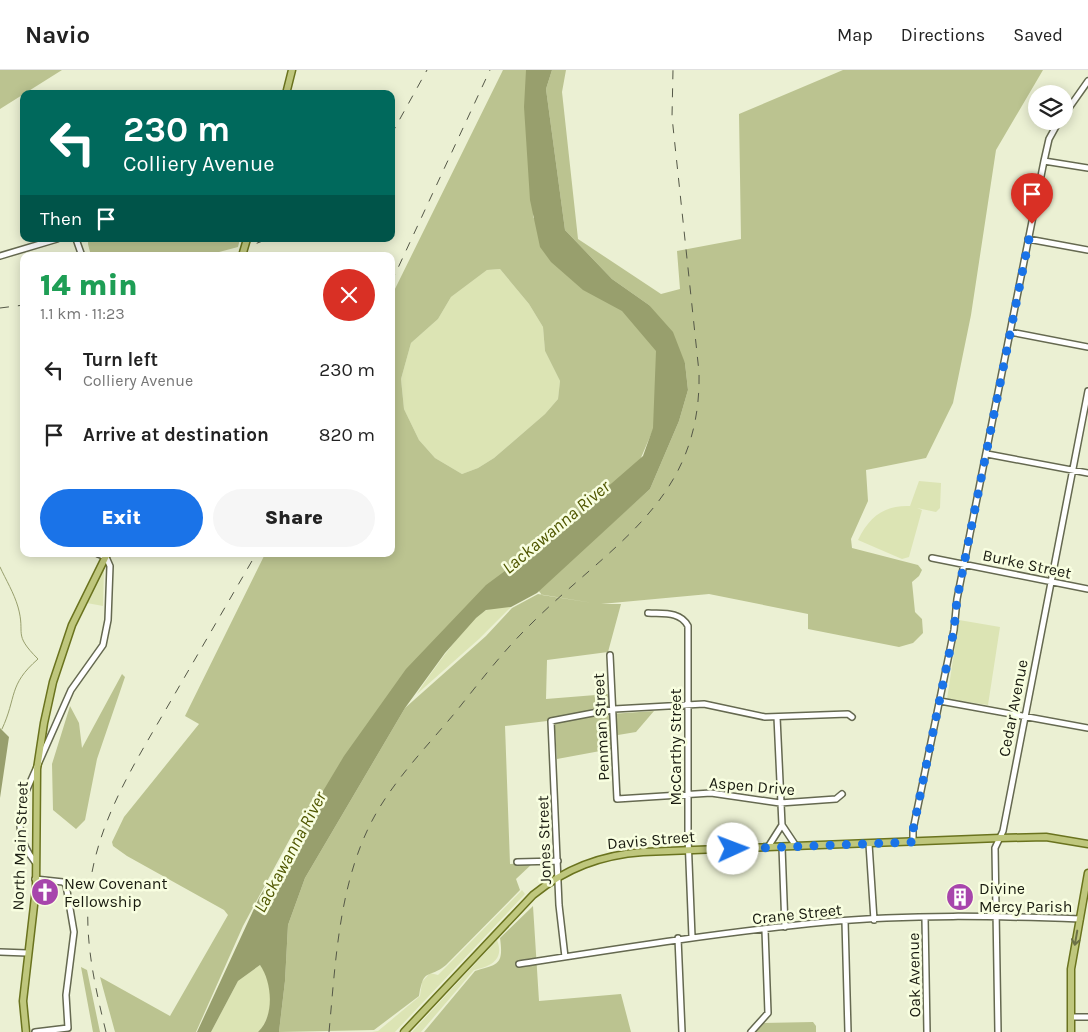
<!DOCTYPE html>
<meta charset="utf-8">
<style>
body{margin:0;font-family:Karla,sans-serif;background:#f6f6f6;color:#222;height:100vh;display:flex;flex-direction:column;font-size:19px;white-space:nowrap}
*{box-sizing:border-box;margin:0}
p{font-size:16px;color:#767676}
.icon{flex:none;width:28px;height:28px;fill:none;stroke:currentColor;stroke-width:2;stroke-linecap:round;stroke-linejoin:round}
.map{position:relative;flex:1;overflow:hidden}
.details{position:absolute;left:20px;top:182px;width:375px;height:305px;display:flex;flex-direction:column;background:#fff;border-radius:10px;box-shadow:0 2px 12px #0003}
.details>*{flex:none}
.top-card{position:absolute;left:20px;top:20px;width:375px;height:152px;border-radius:10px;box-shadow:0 2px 12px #0003;background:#00695c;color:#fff;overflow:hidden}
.fabs{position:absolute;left:1028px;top:15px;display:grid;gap:10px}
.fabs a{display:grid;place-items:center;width:45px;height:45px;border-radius:50%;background:#fff;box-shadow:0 2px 12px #0003;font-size:25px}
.pin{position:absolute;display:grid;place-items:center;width:42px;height:42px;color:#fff;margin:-51px -21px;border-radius:50% 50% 50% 0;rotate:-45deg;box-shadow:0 0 5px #0007}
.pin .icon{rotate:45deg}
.me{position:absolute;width:55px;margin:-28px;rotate:88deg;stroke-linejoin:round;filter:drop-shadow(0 0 4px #0008)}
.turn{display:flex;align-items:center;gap:18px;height:105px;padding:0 20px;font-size:22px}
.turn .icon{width:65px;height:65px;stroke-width:2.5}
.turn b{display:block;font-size:35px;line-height:42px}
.then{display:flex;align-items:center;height:48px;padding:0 20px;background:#0003;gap:10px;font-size:19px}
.round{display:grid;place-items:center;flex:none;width:52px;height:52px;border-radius:26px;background:#f6f6f6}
.overview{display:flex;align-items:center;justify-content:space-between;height:85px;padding:0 20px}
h1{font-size:30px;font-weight:800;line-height:38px;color:#1e9e55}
.action{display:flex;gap:10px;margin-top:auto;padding:10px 20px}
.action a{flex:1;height:58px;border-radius:30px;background:#1a73e8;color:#fff;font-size:20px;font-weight:800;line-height:58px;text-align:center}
.action a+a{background:#f6f6f6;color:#222}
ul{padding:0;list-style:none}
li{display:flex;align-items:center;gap:15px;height:65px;padding:0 20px}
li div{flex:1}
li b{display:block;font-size:19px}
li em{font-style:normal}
header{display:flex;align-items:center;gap:30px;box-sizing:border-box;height:70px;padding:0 25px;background:#fff;border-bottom:1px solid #e0e0e0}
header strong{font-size:24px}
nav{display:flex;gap:28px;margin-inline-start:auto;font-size:18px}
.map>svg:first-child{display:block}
.green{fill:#dce4b4}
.forest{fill:#bbc390;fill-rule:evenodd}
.water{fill:#989f6d}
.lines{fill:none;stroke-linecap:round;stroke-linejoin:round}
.stream{stroke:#989f6d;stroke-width:1}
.minor-casing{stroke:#656950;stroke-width:8}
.major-casing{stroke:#6a731e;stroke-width:9}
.minor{stroke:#fff;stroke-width:5}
.major{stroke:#bfc77d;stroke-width:6}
.rail{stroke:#545747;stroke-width:1;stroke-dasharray:9 9;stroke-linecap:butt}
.major-bridge-casing{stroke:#6a731e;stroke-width:9;stroke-linecap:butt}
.major-bridge{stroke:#bfc77d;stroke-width:6}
.oneway{stroke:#6c7146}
.route{stroke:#1a73e8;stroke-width:9;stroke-dasharray:0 16.2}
.labels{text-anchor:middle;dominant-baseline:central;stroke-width:5;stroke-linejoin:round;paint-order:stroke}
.street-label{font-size:16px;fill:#191b10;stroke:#f8fee0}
.poi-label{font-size:16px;fill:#191b10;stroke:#f8fee0;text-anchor:start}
.water-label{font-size:18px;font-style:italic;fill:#505700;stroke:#f8fee0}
</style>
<header>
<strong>Navio</strong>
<nav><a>Map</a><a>Directions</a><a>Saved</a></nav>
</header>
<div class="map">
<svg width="1088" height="962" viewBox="0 0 1088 962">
<rect width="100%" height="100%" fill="#ebf0d3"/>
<!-- green -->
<path class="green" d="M500,199L529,234L543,257L545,281L560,311L558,329L545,344L494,388L478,398L462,404L435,388L419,370L404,339L401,309L411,273L438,249L451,227L487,200Z
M919,411L941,413L940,438L936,442L917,438L922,440L909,487L902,489L858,470C869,447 884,435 910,436Z
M104,499L103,536L87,533Z
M511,537L479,569L417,624C429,606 470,547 487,540C495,537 503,537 511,537Z
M959,550L1000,557L988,635L947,629Z
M522,820L525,824L395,962H372L378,961L420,926L422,912L430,903L438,905Z
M497,870C505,890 490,897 474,900L421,962H412Z
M260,895C263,899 267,904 268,909C273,925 271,950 258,962H211L238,911Z"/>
<!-- forest -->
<path class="forest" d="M0,0H62L0,39Z
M503,0H542L535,85L533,147L562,190L628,240L660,281L655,355L640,390L533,487L381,649L312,736L292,765L243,856L196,962H115L100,907L170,946L228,845L224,840L127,786L113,776L112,772L124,747L199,654L185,646L265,484H391V227ZM500,199L529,234L543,257L545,281L560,311L558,329L545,344L494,388L478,398L462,404L435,388L419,370L404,339L401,309L411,273L438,249L451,227L487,200Z
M552,0H566L562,22L578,169L661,224L680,219L677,181L741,169L739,44L843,0H1043L996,80L971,245L953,333L926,388L866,400L868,431L851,469L852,478L918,495L922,500L919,506L912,512L915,542L922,549L923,563L913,573L899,577L808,559V544L709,524L601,534H621L608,582L547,590L546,629L608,624L611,644L654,641L636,662L612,666L611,679L557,689L554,648L547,651L505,656L510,794L533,793L516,809L520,820L446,895C428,910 424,896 419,926L374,960L279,962L285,911L288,855L305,808L405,638L486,566L512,538L538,524L593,533L542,525L538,520L650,419L679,351L688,320L685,293L649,235L612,209L565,160L546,19Z
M88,169H240L238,177L204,186H91L88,174Z
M122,604L125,607L97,689L85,750L76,759L53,740L52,694L70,636L79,653L82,678Z
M533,836L539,931L621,924L631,962H424L475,901C497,894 504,896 500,868Z
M81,897L87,900L100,962H93Z
M813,952L816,956V962H748L756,953Z"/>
<!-- water -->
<path class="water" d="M526,0H552L546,19L565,160L612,209L649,235L673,262L685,293L688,320L679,351L650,419L537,523L511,537L486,540L476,548L445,583L405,638L305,808L288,855L285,911L279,962H258C275,946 272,912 260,895L238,911L211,962H197L259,828L344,686L406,599L486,515L543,473L643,386L653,358L656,281L622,241L583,220L551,192L540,177L530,130L524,37Z
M0,658L9,667L0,728Z"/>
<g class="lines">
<!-- stream -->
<path class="stream" d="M0,497C6,510 14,523 18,537C26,565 12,563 38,589C8,615 17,627 2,659"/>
<!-- minor casing -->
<g class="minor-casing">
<path id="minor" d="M1064,45L1088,11
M1044,91L1088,98
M76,169L82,186
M1028,169L1088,180
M0,186L57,169
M1010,262L1088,277
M987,384L1088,403
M932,488L1088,519
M648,543C663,544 680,541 688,556V767L692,867
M610,585L617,729L711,723L780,733L836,729L842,724
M940,631L1088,658
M777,647L782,755L796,776
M913,772V760L954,560L957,529L1044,91L1049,69L1059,51
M869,774L874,850
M768,777L782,755
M782,777L785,857
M35,792C18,771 17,751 24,726L71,620L103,575L108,550L110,496L106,487L98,484
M517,792L558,791
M35,809L63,812L66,815L74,862L66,925L68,958L35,962
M925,848L927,962
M845,851L848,962
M678,868L682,962
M0,882L27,883
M565,887L559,835L551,651L614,639L704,634L765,647L848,644L852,647
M519,894C622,878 723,862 826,852C910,844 996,846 1080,849
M1071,947H1088
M751,962L768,943L765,860
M998,962L995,778L1003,761L1088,321"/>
</g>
<!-- major casing -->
<g class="major-casing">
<path id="major" d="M286,24L292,0
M26,962L23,931L36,818L37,699L44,653L53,612L72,555L107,484
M404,962L533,825C566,798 601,785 643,782L1000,768L1046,767L1088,774
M1071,962V899L1088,803"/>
</g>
<!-- minor -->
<use href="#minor" class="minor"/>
<!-- major -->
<use href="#major" class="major"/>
<!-- rail -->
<path class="rail" d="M391,65L427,0
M223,186L268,169
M391,213L490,0
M0,238L24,235
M106,962C96,921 86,878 88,835C92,759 132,698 169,634C198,584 227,534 256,484
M329,962C336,888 339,806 378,740C399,705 428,675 454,644C479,613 503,581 531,554C611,474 702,431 699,302L672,47L673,0"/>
<!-- major-bridge casing -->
<g class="major-bridge-casing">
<path id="major-bridge" d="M242,186L247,169"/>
</g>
<!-- major-bridge -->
<use href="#major-bridge" class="major-bridge"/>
</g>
<!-- one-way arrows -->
<defs><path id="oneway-shaft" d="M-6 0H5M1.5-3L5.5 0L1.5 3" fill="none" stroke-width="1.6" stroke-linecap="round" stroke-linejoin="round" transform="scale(1.25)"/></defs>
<use class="oneway" href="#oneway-shaft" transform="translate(1076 868) rotate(100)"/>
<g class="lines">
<!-- route -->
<path class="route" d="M733,779L913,772V760L954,560L957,529L1032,154"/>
</g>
<!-- icons -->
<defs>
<g id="church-disc" transform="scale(1.4375)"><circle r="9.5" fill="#a745ac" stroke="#f8fee0"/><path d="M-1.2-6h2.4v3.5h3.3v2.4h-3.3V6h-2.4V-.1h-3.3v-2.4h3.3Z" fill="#fff"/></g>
<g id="building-disc" transform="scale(1.4375)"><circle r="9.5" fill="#a745ac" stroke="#f8fee0"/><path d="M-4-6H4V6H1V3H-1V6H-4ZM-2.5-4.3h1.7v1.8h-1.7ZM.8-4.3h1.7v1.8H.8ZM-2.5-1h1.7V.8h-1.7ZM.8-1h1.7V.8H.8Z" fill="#fff"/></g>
</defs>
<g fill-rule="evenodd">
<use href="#church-disc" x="45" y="822"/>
<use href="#building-disc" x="960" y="827"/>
</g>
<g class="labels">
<!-- street labels -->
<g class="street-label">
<text transform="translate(1027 494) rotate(12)">Burke Street</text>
<text transform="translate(1013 638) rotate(-79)">Cedar Avenue</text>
<text transform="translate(601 657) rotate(-93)">Penman Street</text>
<text transform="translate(675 677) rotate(-90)">McCarthy Street</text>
<text transform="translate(752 716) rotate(5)">Aspen Drive</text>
<text transform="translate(544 770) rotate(-92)">Jones Street</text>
<text transform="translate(651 770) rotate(-5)">Davis Street</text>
<text transform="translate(20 776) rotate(-88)">North Main Street</text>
<text transform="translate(797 844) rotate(-6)">Crane Street</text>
<text transform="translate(914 905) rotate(-91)">Oak Avenue</text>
</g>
<!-- poi labels -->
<g class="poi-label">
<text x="64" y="813">New Covenant<tspan x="64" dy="18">Fellowship</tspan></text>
<text x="979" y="818">Divine<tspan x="979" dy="18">Mercy Parish</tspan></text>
</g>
<!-- water labels -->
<g class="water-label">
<text transform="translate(556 457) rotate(-40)">Lackawanna River</text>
<text transform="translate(290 782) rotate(-62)">Lackawanna River</text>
</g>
</g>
</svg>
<div class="fabs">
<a><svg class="icon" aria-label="layers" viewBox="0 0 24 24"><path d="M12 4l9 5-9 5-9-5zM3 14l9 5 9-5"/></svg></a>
</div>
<div class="pin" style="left:1032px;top:154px;background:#d93025"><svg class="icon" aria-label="arrive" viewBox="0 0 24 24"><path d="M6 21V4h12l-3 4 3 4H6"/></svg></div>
<svg class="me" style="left:733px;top:779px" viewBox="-20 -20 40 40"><circle r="19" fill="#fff"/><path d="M0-13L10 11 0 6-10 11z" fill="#1a73e8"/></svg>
<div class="top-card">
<div class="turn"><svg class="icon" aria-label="left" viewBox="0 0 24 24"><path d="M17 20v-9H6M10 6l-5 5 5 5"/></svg><div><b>230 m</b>Colliery Avenue</div></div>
<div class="then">Then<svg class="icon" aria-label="arrive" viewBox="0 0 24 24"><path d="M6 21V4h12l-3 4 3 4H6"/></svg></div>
</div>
<section class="details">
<div class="overview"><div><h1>14 min</h1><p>1.1 km · 11:23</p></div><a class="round" style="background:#d93025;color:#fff"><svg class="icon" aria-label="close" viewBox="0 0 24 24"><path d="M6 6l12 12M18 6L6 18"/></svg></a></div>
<ul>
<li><svg class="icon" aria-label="left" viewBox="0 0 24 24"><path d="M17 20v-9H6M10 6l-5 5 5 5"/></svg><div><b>Turn left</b><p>Colliery Avenue</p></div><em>230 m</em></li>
<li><svg class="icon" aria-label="arrive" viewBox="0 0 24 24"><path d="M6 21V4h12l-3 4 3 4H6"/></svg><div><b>Arrive at destination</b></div><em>820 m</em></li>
</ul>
<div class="action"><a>Exit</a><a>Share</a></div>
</section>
</div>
